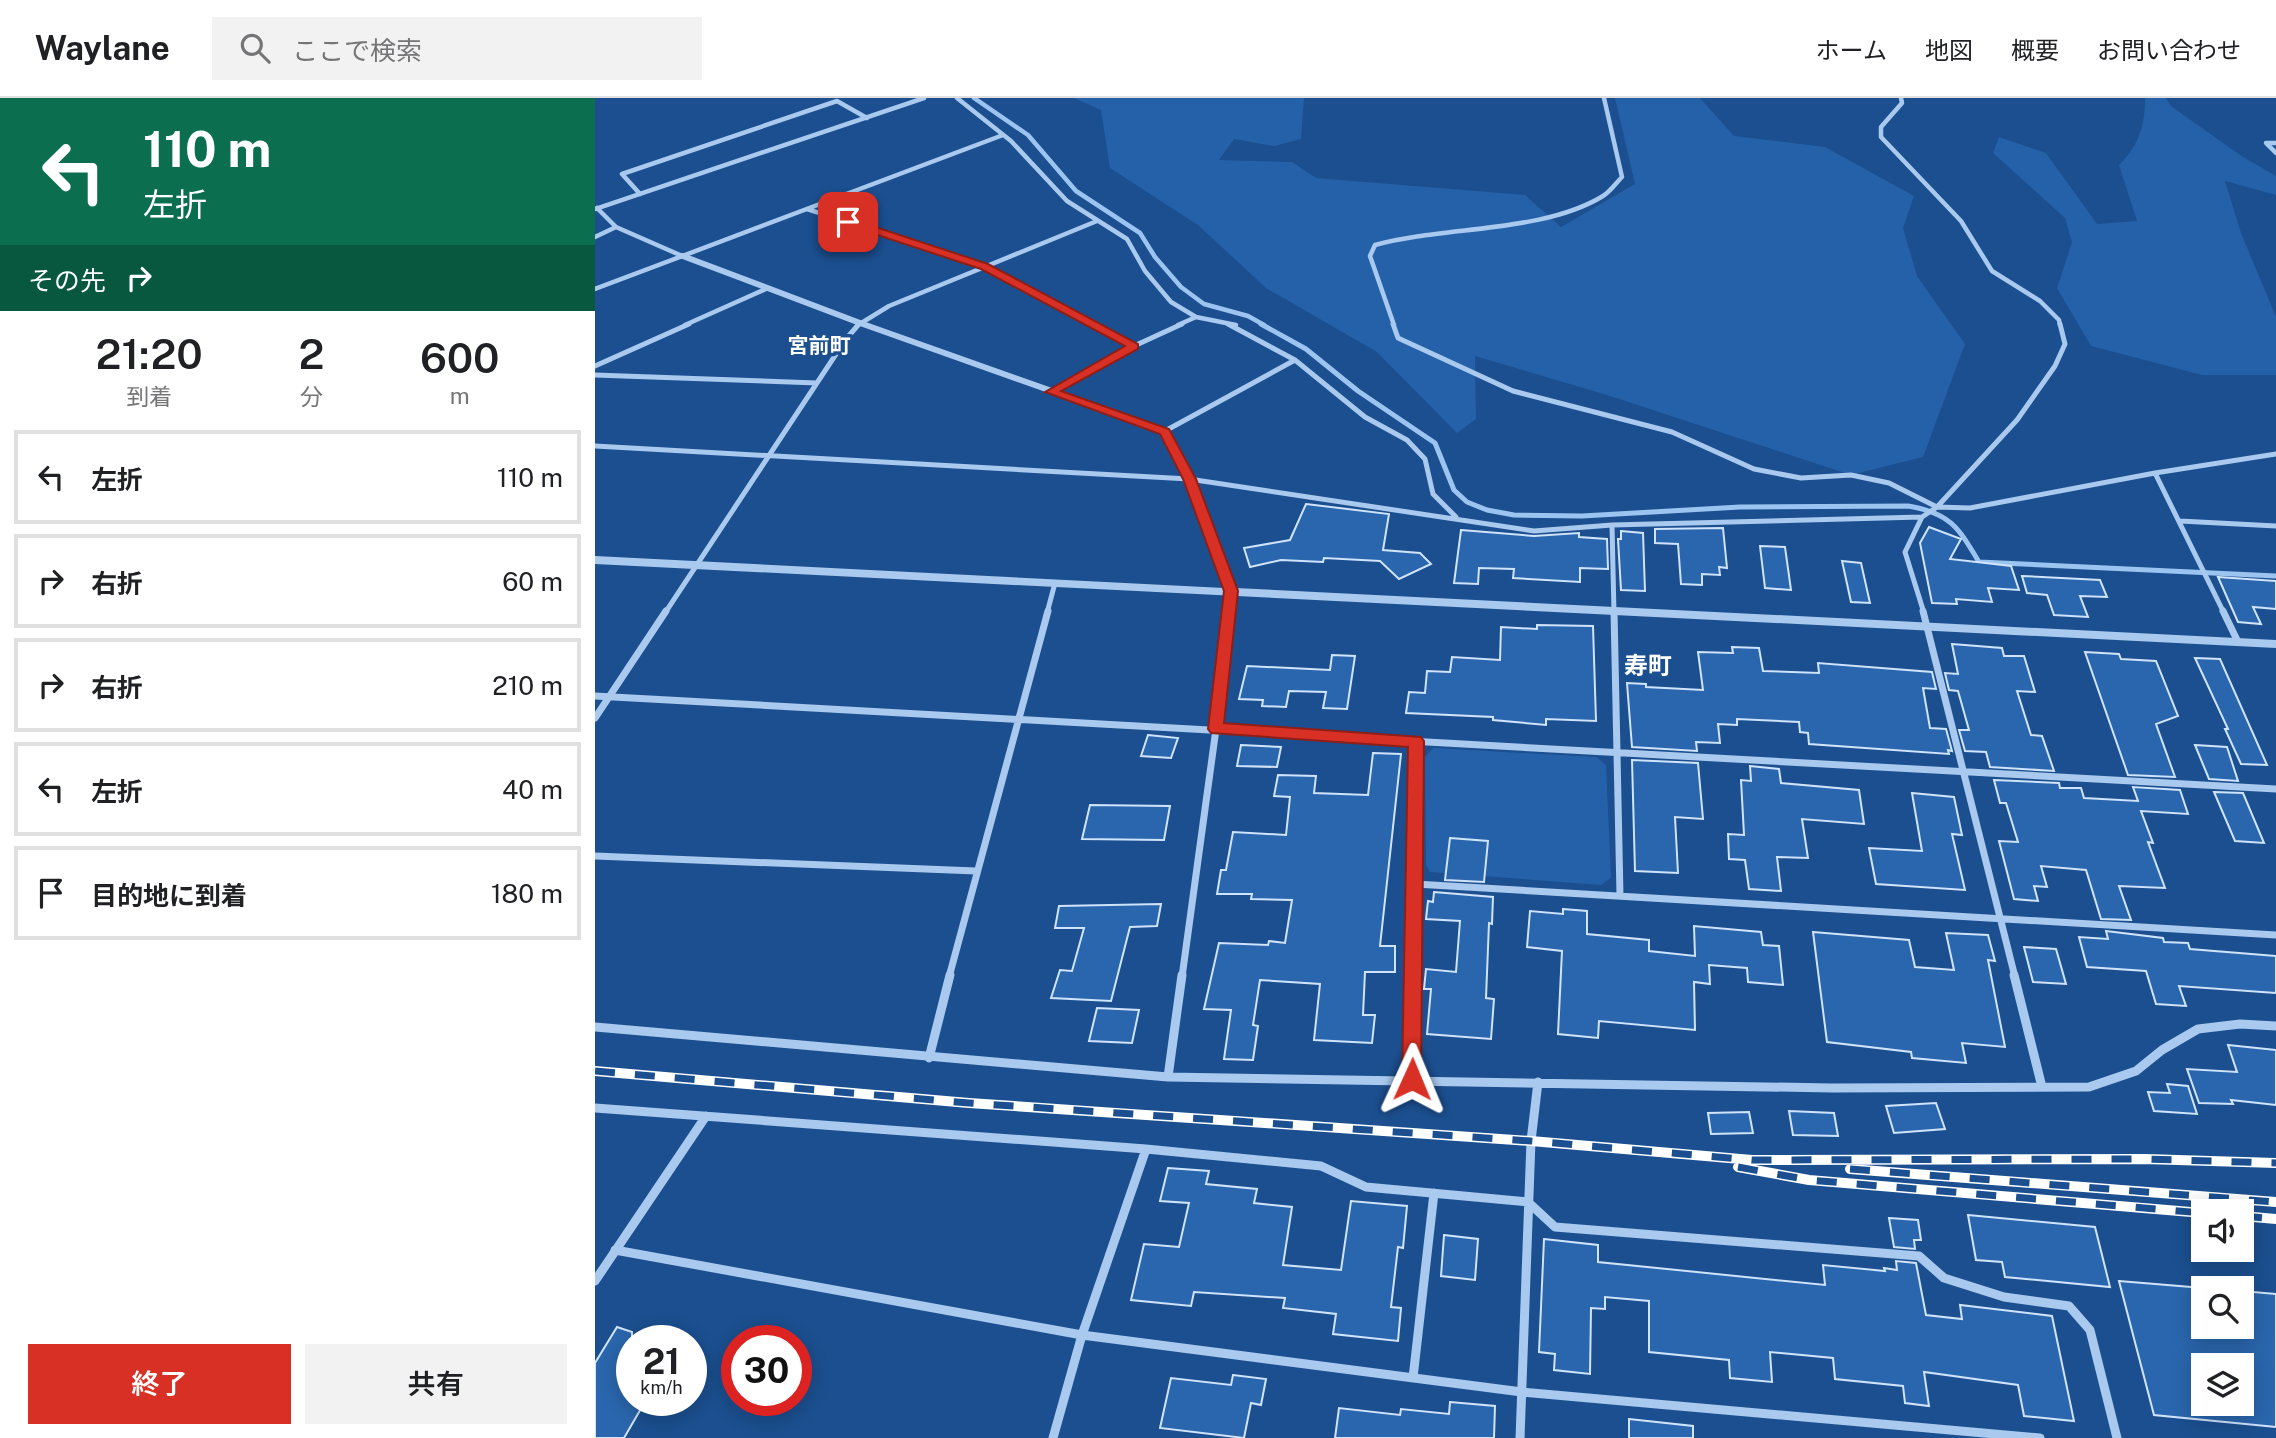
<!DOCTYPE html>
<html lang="ja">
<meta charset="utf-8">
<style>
body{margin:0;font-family:"Public Sans","Noto Sans JP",sans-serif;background:#f2f2f2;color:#202124;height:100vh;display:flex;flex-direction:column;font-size:26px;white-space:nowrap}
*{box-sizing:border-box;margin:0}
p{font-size:23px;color:#757577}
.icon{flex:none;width:38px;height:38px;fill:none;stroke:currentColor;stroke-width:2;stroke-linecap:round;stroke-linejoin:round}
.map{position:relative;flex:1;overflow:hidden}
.side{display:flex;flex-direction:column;background:#fff;width:595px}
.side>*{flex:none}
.hud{background:#0b6e4f;color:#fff;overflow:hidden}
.buttons{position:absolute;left:1596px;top:1101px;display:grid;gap:14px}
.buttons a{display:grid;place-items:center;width:63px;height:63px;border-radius:0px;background:#fff;box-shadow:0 4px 18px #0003;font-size:35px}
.speed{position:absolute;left:21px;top:1227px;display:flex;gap:14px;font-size:35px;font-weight:700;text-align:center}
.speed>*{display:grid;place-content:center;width:91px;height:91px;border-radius:50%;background:#fff;box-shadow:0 4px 18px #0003;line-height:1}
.speed small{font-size:18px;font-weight:400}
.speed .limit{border:10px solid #d22;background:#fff;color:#111}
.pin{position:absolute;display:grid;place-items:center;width:60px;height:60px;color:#fff;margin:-30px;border-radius:14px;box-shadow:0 4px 10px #0006}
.me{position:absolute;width:77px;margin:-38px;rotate:1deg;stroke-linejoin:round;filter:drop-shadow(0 0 5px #0008)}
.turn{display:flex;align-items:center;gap:24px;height:147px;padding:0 28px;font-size:32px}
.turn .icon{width:91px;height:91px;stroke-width:2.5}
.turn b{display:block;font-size:49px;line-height:60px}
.then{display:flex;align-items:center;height:66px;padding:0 28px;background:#0003;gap:14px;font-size:26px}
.eta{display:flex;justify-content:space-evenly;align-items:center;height:119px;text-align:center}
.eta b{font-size:42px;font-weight:600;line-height:49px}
.primary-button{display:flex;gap:14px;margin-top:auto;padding:14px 28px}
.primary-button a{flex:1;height:80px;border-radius:0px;background:#d93025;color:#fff;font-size:28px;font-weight:600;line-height:80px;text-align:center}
.primary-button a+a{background:#f2f2f2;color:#202124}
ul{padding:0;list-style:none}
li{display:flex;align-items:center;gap:21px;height:94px;margin:0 14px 10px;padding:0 14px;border:4px solid #e0e0e0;border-radius:0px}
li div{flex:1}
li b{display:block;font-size:26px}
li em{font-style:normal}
header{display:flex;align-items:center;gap:42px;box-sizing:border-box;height:98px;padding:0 35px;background:#fff;border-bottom:2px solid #e0e0e0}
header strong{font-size:33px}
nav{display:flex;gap:38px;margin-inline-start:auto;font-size:24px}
.search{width:490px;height:63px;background:#f2f2f2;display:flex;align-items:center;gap:18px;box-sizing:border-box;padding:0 24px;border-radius:0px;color:#757577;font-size:26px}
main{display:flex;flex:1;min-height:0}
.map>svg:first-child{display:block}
.green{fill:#2461a8}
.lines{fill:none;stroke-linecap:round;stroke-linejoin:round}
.stream-far1{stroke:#9cc4f0;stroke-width:4.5}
.stream{stroke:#9cc4f0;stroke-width:5}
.building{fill:#2a66ad;stroke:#cfe3fa;stroke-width:2;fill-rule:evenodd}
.minor-far3{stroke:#a9c9ee;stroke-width:4.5}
.minor-far2{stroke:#a9c9ee;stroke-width:5}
.minor-far1{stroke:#a9c9ee;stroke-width:7}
.minor{stroke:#a9c9ee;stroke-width:9}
.tertiary{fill:#a9c9ee;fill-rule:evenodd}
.rail-casing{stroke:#fff;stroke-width:10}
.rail{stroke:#1b4f8f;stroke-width:7;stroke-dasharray:20;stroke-linecap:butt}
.route{fill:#d93025;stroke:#8d1f18;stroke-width:2}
.labels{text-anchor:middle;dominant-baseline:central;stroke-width:7;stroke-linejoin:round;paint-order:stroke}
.far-quarter-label{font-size:21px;font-weight:bold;fill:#fff;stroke:#1b4f8f}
.quarter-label{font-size:24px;font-weight:bold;fill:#fff;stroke:#1b4f8f}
</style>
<header>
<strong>Waylane</strong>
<div class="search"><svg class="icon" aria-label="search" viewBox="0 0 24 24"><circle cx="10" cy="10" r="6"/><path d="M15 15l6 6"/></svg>ここで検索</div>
<nav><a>ホーム</a><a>地図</a><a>概要</a><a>お問い合わせ</a></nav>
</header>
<main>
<section class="side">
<div class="hud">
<div class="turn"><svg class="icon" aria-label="left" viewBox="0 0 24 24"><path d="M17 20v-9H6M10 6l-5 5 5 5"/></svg><div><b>110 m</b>左折</div></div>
<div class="then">その先<svg class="icon" aria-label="right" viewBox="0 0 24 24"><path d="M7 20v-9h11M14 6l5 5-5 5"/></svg></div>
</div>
<div class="eta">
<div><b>21:20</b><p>到着</p></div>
<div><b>2</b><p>分</p></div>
<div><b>600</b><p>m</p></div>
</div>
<ul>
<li><svg class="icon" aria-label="left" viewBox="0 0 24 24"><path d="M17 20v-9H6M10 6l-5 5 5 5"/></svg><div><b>左折</b></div><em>110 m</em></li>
<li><svg class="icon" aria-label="right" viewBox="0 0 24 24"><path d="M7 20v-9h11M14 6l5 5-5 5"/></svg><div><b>右折</b></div><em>60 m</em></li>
<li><svg class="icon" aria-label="right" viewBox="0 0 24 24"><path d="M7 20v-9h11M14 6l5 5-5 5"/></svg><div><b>右折</b></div><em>210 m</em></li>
<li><svg class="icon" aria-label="left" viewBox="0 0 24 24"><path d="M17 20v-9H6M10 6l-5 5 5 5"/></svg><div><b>左折</b></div><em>40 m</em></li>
<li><svg class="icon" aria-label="arrive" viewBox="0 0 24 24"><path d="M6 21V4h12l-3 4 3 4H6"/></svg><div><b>目的地に到着</b></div><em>180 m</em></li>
</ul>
<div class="primary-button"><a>終了</a><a>共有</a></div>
</section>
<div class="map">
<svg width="1681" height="1340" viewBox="0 0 1681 1340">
<rect width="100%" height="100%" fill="#1b4f8f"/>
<!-- green -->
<path class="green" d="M479,0H709L706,41L679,48L639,41L624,62L697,64L721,80L930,97L966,129L1040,86L1020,0H1105L1139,38L1230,49L1319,98L1308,130L1322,178L1370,246L1328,359L1256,377L1012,297L880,258L881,321L862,335L782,254L671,190L603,127L515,70L506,12Z
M1550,0H1571L1576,8L1648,59L1681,78V97L1630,83L1646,135L1681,219V277H1607L1496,248L1462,190L1477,144L1470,120L1398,55L1404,39L1451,55L1502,126L1542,123L1524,67C1544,47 1550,28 1550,0Z
M838,650L1001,659L1011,667L1016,780L1006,787L835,774L831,767L830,659Z"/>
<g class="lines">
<!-- stream-far1 -->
<path class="stream-far1" d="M379,0L433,37L481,93L545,135L560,159L586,189L609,206L653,218L669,227"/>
<!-- stream -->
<path class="stream" d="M666,226L711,251L763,293L840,345L859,392L872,404L892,412L919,417L987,418L1145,409L1313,408C1355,415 1363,429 1384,464L1681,478"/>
</g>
<!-- building -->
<path class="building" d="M711,406L794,416L788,452L825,455L836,466L804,481L785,463L729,460L728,464L686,462L655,469L649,450L695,442Z
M1334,429L1366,441L1355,461L1416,468L1424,492L1393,490L1397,504L1361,501L1362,506L1337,505L1325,445Z
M1128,430L1132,470L1124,469L1125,477L1107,476V487L1086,486L1083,446L1060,445V431Z
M866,432L939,438L984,435V439L1012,441L1013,471L985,470V484L918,480L919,471L884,470L883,486L859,485Z
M1026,433L1048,435L1050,493L1026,492L1023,441H1026Z
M1165,448L1190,449L1196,492L1170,490Z
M1247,463L1266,465L1275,505L1256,504Z
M1427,478L1505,482L1512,499L1485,498L1493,519L1459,517L1452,497L1432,495Z
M1623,479L1681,483V511L1658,509L1666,526L1643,524Z
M942,527L998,528L1001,623L951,621V627L898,622V619L811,615L814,594L830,595L832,573L855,574L857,559L905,562L906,529L942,531Z
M1357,546L1407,550L1409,558H1429L1440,594L1422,593L1436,637L1447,638L1459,673L1395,669L1391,654L1370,653L1364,632H1374L1363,593L1354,592L1350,575L1363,576Z
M1137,549L1164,550L1168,573L1224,575L1223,565L1337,574L1341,591L1328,590L1335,630L1351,631L1357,653L1353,652L1354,656L1214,646L1213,635L1205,634L1204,624L1142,621V627L1123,626L1125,645L1101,644L1102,653L1037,649L1032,585L1051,586V589L1108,592L1103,554L1138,555Z
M1490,554L1524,556L1526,561L1561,563L1583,618L1561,626L1580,679L1533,677Z
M737,557L760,558L752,611L728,610L731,594L694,593L691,609L667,608L668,602L644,601L652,568L735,572Z
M1600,560L1625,561L1672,667L1646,666L1630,631H1633Z
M553,637L583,640L576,660L546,658Z
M646,647L686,649L682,669L642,668Z
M1600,647L1632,649L1643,683L1614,681Z
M778,655L806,656L785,848H800V874H770L768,917H780L777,945L719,942L725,886L665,882L658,927L663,928L658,962L629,961L636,912L609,911L624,845L673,847L674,843L690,845L697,802L656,801L657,796H622L626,772H631L638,734L691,737L695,699L679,698L683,677L721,678L719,695L773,697Z
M1037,662L1103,665L1108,721L1080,719L1083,775L1040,773Z
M1155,668L1184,671L1186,685L1264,692L1269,726L1207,721L1213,760L1182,759L1186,793L1154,791L1150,762L1134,761L1133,736L1149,737L1146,682L1156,683Z
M1399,682L1464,685L1465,690H1486L1489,700L1543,703L1538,689L1585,692L1593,716L1546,713L1558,745L1553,744L1570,790L1524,788L1536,822L1506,821L1491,772L1446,768L1452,789L1439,788L1443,803L1419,801L1404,743L1423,744L1411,705H1405Z
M1619,694L1648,695L1669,745L1640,743Z
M1317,695L1359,699L1367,737L1357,736L1370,792L1281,786L1274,750L1327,753Z
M495,707L575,708L569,742L487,741Z
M855,740L893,743L889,784L850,782Z
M839,794L898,799L897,826L894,825L891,900L899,901L896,941L832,936L836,891H829L831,871L861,874L865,823L831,821L833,803L838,804Z
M566,806L562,828L535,829L516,903L456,900L465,872L477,873L489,830H460L464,808Z
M968,811L992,813V836L1054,842V853L1100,858L1099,828L1166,834L1168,847L1184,848L1188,887L1153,884L1152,870L1114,867L1115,886L1099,884L1100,932L1004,923L1003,940L963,936L967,853L932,849L935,813L968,816Z
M1511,833L1568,840L1569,844L1593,845L1595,851L1681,858V895L1584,888L1591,908L1561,906L1551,873L1492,869L1484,839L1513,841Z
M1218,834L1314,842L1320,869L1359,872L1351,835L1393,837L1400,863L1393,862L1410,949L1367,945L1371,965L1317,960L1316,954L1232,944Z
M1429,849L1461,851L1471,886L1438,884Z
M502,910L544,912L537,945L494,943Z
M1633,947L1681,952V1007L1636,1002L1638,1006L1604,1005L1592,971L1642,974Z
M1572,986L1593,988L1602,1016L1559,1013L1553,994L1575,995Z
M1341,1005L1350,1031L1299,1035L1291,1008Z
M1194,1013L1239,1015L1243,1038L1198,1037Z
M1154,1014L1158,1035L1116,1036L1113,1015Z
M573,1070L614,1073L611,1086L662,1091L659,1105L697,1109L688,1167L746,1172L756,1103L812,1108L808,1150L803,1149L796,1209L806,1210L803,1243L738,1236L741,1216L688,1210L690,1200L599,1194L596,1208L536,1202L549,1146L584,1149L594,1105L565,1103Z
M1373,1117L1500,1129L1515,1189L1410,1179L1407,1164L1381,1162Z
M1294,1120L1323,1122L1326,1142H1319L1320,1151L1299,1149Z
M849,1137L883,1141L880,1182L846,1178Z
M949,1141L1003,1147V1164L1230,1187L1228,1167L1290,1173L1289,1170L1302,1172L1301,1163L1321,1165L1331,1217L1367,1221L1365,1207L1457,1218L1479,1323L1429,1318L1423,1287L1329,1274L1334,1308L1310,1305L1308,1288L1240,1281L1238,1260L1175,1254L1177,1284L1135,1280L1134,1262L1054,1254V1203L1010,1199V1211L996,1210L995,1276L959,1272L960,1256L944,1254Z
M1524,1183L1608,1190V1228H1647V1193L1681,1196V1329L1559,1317ZM1608,1267H1647V1306H1608Z
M22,1229L37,1234V1302H51L29,1340H0V1265Z
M638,1277L671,1281L666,1307L656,1305L649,1340L565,1330L576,1280L636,1287Z
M855,1304L900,1308L899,1340H740L744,1310L805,1317L806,1311L854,1316Z
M1034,1321L1098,1328V1340H1034Z"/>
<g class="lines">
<!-- minor-far3 -->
<path class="minor-far3" d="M362,0L416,43L472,103L532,141L550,173L576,204L601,219L641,227
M1306,0L1307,5L1286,29V39L1366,123L1397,173L1445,203L1464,222L1465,227
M1681,45H1671L1681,55
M45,96L27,76L242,3L272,20
M2,110L21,129L85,157
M0,111L329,0
M212,111L389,168L500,227
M0,139L21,129
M0,191L408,37
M90,227L173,190
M263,227L294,208L502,123
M583,227L601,219
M799,227L775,158L780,147C849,128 948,135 1008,98C1015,94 1021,85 1027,79L1009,0"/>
<!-- minor-far2 -->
<path class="minor-far2" d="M497,226L539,248
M633,226L700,262L770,319L812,342L830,361L838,396L861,419
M798,226L803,240L918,293L1077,334L1159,371L1206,380L1256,377L1294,385L1342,409L1375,410L1560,375L1681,356
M0,268L94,226
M0,277L222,285
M456,294L539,248L587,226
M570,333L700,262
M0,348L594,381L939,433L1017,427L1327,419
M1560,375L1629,515
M1585,423L1681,428
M1017,427L1019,515
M70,515L251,241L264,226
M452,515L460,485
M634,515L636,493
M1329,515L1310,454L1327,419L1342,409L1422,322L1460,268L1470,246L1465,226"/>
<!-- minor-far1 -->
<path class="minor-far1" d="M1019,513L1025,797
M1328,513L1420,879
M1628,513L1643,544
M0,598L1681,691
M0,620L71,513
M0,758L381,773
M820,786L1681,837
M354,879L453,513
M587,879L621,631L634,513
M818,879L821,643"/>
<!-- minor -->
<path class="minor" d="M1419,877L1447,989
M0,929L573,979L1237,990L1494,989L1541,973L1567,952L1603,931L1645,926L1681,928
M334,960L355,877
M573,979L587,877
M817,981L818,877
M0,1010L551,1051L726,1068L771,1089L933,1104L960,1129L1324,1158L1349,1180L1409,1199L1474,1208L1495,1232L1522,1340
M20,1152L487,1237L927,1294L1445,1340
M0,1183L111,1018
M818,1280L839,1095
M458,1340L487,1237L551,1051
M925,1340L936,1043L943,984"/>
<!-- tertiary -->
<path class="tertiary" d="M82,155H88L268,223L573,331L599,381L640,490L1681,542V550L0,466V458L629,490L589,381L566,335L262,227L82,159Z"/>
<!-- rail casing -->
<g class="rail-casing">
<path id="rail" d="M0,973L374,1005L936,1043L1157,1062L1550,1061L1681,1065
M1143,1069L1214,1082L1608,1115
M1255,1071L1681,1104
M1647,1118L1681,1121"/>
</g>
<!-- rail -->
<use href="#rail" class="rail"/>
</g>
<!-- route -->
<path class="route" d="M249,121H256L393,166L543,246V251L466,293L574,331L601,381L643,493L629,625L826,639L829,643L826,981L823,988L817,990L810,988L807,981L813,649L616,635L613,631L629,493L588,381L565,336L450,294L530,248L386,171L249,126Z"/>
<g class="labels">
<!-- far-quarter labels -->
<g class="far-quarter-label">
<text x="224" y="247">宮前町</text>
</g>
<!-- quarter labels -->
<g class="quarter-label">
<text x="1053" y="567">寿町</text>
</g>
</g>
</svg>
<div class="buttons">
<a><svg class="icon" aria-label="sound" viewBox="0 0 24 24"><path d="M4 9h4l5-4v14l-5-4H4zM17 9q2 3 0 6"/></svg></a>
<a><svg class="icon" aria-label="search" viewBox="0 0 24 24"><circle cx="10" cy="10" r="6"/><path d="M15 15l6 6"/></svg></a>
<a><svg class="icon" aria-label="layers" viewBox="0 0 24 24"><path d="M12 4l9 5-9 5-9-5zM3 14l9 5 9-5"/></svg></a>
</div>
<div class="speed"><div>21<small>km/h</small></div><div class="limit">30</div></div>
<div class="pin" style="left:253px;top:124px;background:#d93025"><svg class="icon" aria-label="arrive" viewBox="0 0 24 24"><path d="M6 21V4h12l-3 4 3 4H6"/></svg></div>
<svg class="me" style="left:817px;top:981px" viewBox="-20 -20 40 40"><path d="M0-17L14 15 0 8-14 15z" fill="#d93025" stroke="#fff" stroke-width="4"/></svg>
</div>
</main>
